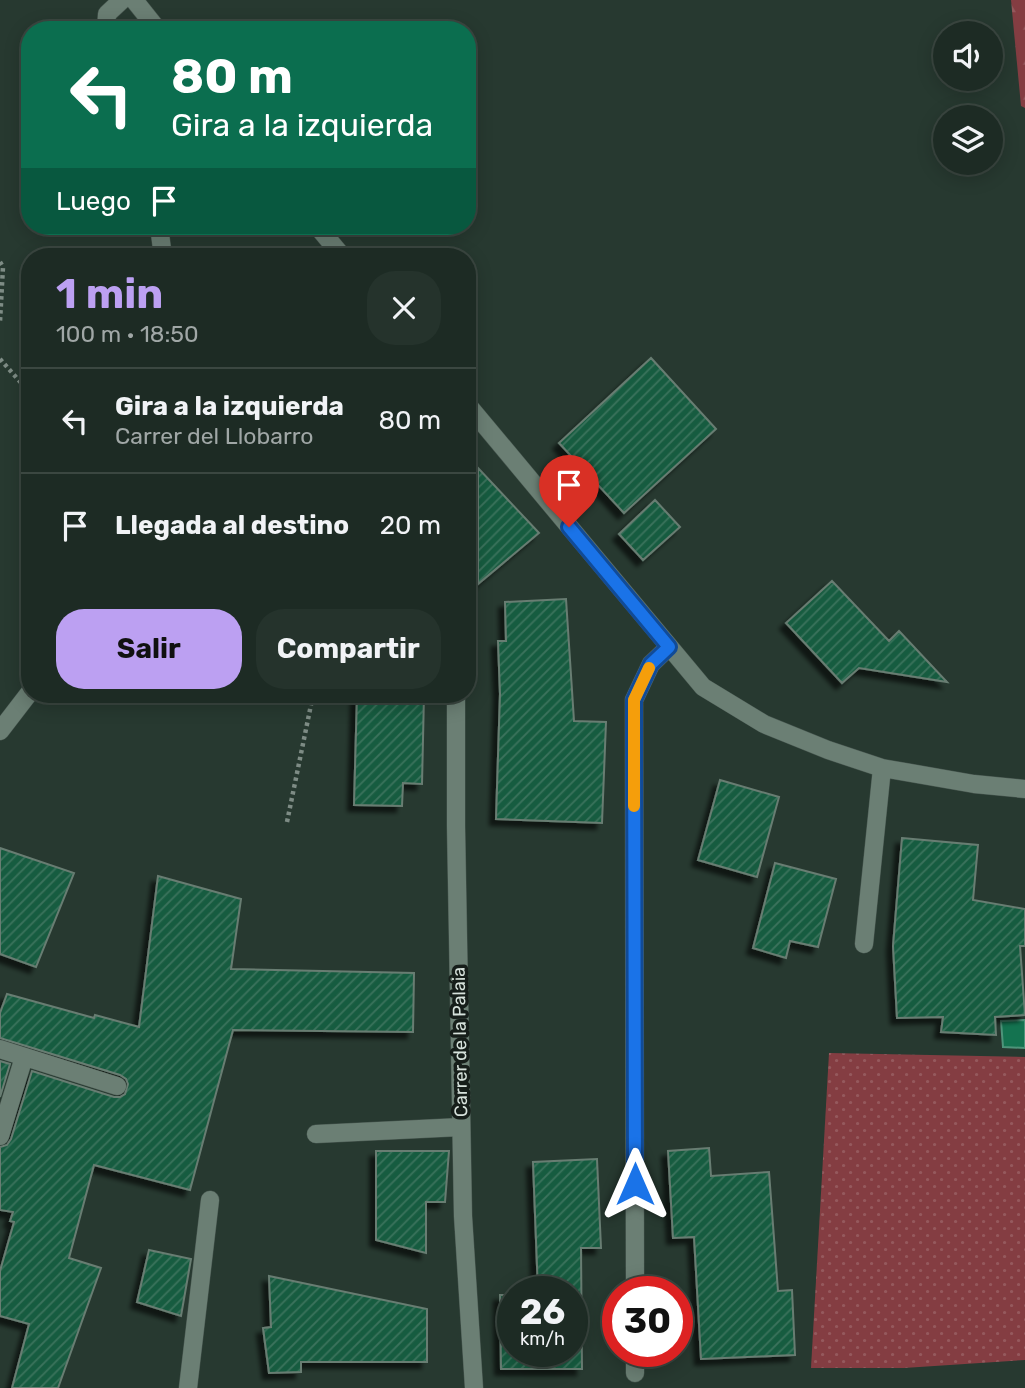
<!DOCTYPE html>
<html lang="es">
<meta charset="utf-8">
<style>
body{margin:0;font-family:Rubik,sans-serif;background:#25332c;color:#f1f3f6;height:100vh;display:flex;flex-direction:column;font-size:26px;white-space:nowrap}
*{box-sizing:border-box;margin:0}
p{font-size:23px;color:#a0a7a6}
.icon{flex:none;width:38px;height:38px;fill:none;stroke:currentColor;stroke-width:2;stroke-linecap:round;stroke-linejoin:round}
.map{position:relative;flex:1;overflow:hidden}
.sheet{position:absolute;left:21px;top:248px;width:455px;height:455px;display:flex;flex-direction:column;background:#1d2b24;border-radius:28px;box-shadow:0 4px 18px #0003,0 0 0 2px #3b4741}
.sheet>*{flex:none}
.banner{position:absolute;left:21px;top:21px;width:455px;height:214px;border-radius:28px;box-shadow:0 4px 18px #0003,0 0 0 2px #3b4741;background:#0b6e4f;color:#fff;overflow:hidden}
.fabs{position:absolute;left:933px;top:21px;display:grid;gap:14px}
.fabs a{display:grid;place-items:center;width:70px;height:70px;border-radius:50%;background:#1d2b24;box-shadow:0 4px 18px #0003,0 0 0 2px #3b4741;font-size:35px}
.speed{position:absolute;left:497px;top:1276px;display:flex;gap:14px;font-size:35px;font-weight:700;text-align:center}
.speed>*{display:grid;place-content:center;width:91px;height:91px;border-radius:50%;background:#1d2b24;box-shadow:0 4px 18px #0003,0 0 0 2px #3b4741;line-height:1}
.speed small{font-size:18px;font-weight:400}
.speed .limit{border:10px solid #d22;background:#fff;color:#111}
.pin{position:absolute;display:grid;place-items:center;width:60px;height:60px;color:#fff;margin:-72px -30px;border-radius:50% 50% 50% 0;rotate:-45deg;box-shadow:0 0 7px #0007}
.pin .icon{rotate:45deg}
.me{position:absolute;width:77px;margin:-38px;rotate:0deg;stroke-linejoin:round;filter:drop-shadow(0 0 5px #0008)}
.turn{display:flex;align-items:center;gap:24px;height:147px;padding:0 35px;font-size:32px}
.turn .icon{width:91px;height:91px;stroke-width:2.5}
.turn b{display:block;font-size:49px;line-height:60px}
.then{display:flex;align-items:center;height:66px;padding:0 35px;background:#0003;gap:14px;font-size:26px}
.round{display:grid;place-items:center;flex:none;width:74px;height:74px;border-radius:28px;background:#25332c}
.head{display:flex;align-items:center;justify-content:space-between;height:119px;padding:0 35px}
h1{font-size:42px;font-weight:700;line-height:52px;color:#bca0f2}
.cta{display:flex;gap:14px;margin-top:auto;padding:14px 35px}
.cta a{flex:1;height:80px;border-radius:28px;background:#bca0f2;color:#111;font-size:28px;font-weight:700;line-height:80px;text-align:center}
.cta a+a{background:#25332c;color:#f1f3f6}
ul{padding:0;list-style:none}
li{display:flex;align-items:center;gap:21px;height:105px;padding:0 35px;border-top:2px solid #3b4741}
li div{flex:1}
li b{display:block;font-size:26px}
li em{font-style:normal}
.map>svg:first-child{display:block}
.grass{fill:url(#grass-dots)}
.forest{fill:url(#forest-firs)}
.water{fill:#147350;stroke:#4e947a;stroke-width:2}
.building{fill:url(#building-hatch);stroke:#687d72;stroke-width:2;filter:url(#shadow)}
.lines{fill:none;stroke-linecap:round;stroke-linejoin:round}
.minor-casing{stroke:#47564f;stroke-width:19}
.path{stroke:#7e8c85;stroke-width:4.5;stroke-dasharray:3.5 3.5;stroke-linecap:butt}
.minor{stroke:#6b7f74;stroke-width:18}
.route-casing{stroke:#114b97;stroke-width:18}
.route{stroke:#1a73e8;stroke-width:12}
.slow{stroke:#f59e0b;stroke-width:12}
.labels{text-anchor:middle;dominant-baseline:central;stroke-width:7;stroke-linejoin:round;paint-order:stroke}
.street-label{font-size:18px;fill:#d7e2dc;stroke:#161e1a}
</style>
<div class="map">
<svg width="1025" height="1388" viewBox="0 0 1025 1388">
<defs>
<pattern id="grass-dots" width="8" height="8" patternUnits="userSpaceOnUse" patternTransform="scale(1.75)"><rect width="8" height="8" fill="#843d42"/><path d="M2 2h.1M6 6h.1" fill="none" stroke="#95595d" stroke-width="1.8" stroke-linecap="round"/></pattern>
<pattern id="forest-firs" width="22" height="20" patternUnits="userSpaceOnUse" patternTransform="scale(1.75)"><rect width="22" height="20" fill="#843d42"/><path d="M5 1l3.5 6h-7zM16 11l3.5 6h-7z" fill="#95595d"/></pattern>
<pattern id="building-hatch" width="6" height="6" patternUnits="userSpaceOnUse" patternTransform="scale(1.75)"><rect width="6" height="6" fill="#195c41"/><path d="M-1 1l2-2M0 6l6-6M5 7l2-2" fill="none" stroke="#3a735c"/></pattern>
<filter id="shadow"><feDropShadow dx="-6" dy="6" stdDeviation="2" flood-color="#0009"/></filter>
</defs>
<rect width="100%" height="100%" fill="#273930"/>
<!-- grass -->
<path class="grass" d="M829,1053L1025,1057V1360L904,1368H811Z"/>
<!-- forest -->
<path class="forest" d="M1011,0H1025V108L1021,106Z"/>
<!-- water -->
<path class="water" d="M1025,1020V1048L1003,1047L1001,1021Z"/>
<!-- building -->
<path class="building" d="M651,358L716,429L624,513L559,443Z
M478,468L539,533L478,584Z
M655,500L680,527L643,560L619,534Z
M832,581L889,641L899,631L947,682L859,668L842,683L786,623Z
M566,599L574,721L606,722L602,823L496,819L500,694L498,641H506L505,602Z
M357,695H424L422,784L403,783L402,806L354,805Z
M720,780L779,797L757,877L698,860Z
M902,838L978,845L973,900L1025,909V946H1020L1025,1015L995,1017L996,1035L941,1032L943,1017L897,1018L893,946Z
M0,848L74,873L36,967L0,954Z
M775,863L836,879L818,947L790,941L786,958L753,948Z
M158,876L241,899L231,969L414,973L413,1032L233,1030L190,1190L94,1165L69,1258L101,1268L58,1388H12L29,1324L0,1316V1271L14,1222L10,1221L13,1212L0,1210V1147L7,1145L11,1139L32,1071L114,1097H120L125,1094L128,1084L126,1079L120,1075L0,1038V1013L7,994L94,1018L95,1015L139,1027Z
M0,1061L10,1064L0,1097Z
M709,1148L711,1176L769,1172L778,1291L792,1290L795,1355L701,1359L694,1237L673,1238L668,1151Z
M376,1151H449L445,1202H426V1253L376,1240Z
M597,1159L601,1248H581L582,1369H501L500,1295H513V1351H572V1292H538L533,1162Z
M149,1250L191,1259L181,1316L137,1302Z
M269,1276L427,1309V1362H301V1372L269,1373L263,1328L271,1327Z"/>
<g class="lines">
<!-- minor casing -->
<g class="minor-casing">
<path id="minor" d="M134,0L158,30
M106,30L107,14L122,0
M159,226L163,257
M317,226L343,257
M467,404L703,687L764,724L828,750L882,768L974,784L1025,789
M456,695V826L463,1216L474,1388
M0,731L30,692
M864,944L882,768
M0,1049L117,1086
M316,1134L461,1127
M0,1136L24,1057
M635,1292L634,700L651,664L669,647
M635,1351V1373
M188,1388L210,1200"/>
</g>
<!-- path -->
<path class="path" d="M0,262L3,267L0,322
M0,359L30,393
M287,822L313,695"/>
<!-- minor -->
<use href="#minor" class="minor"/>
</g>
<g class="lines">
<!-- route casing -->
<g class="route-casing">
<path id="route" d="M569,527L669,647L651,664L634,700L635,1184"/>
</g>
<!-- route -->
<use href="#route" class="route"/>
<!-- slow -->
<path class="slow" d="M634,806V700L649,668"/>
</g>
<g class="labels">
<!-- street labels -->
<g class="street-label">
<text transform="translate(460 1042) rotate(-91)">Carrer de la Palaia</text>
</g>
</g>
</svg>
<div class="fabs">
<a><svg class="icon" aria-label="sound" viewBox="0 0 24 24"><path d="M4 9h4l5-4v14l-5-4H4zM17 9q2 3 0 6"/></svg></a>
<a><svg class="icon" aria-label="layers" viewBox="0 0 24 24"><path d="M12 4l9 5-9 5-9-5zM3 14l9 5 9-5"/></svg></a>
</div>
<div class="speed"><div>26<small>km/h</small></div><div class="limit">30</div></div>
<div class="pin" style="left:569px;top:527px;background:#d93025"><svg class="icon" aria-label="arrive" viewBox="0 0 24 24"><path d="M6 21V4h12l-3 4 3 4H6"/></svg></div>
<svg class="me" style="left:635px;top:1184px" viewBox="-20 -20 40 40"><path d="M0-17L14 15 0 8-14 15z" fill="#1a73e8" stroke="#fff" stroke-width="4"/></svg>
<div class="banner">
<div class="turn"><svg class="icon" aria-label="left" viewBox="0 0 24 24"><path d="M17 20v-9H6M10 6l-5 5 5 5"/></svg><div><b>80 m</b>Gira a la izquierda</div></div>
<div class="then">Luego<svg class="icon" aria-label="arrive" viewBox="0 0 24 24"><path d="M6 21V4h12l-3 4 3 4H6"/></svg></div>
</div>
<section class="sheet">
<div class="head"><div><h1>1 min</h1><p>100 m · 18:50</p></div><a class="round"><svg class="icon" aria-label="close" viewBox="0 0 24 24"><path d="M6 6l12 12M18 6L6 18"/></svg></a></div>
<ul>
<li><svg class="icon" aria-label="left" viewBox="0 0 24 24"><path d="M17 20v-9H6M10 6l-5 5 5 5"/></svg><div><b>Gira a la izquierda</b><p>Carrer del Llobarro</p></div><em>80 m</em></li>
<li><svg class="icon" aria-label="arrive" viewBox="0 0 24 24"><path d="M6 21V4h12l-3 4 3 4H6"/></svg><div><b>Llegada al destino</b></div><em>20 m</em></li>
</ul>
<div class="cta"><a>Salir</a><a>Compartir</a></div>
</section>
</div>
